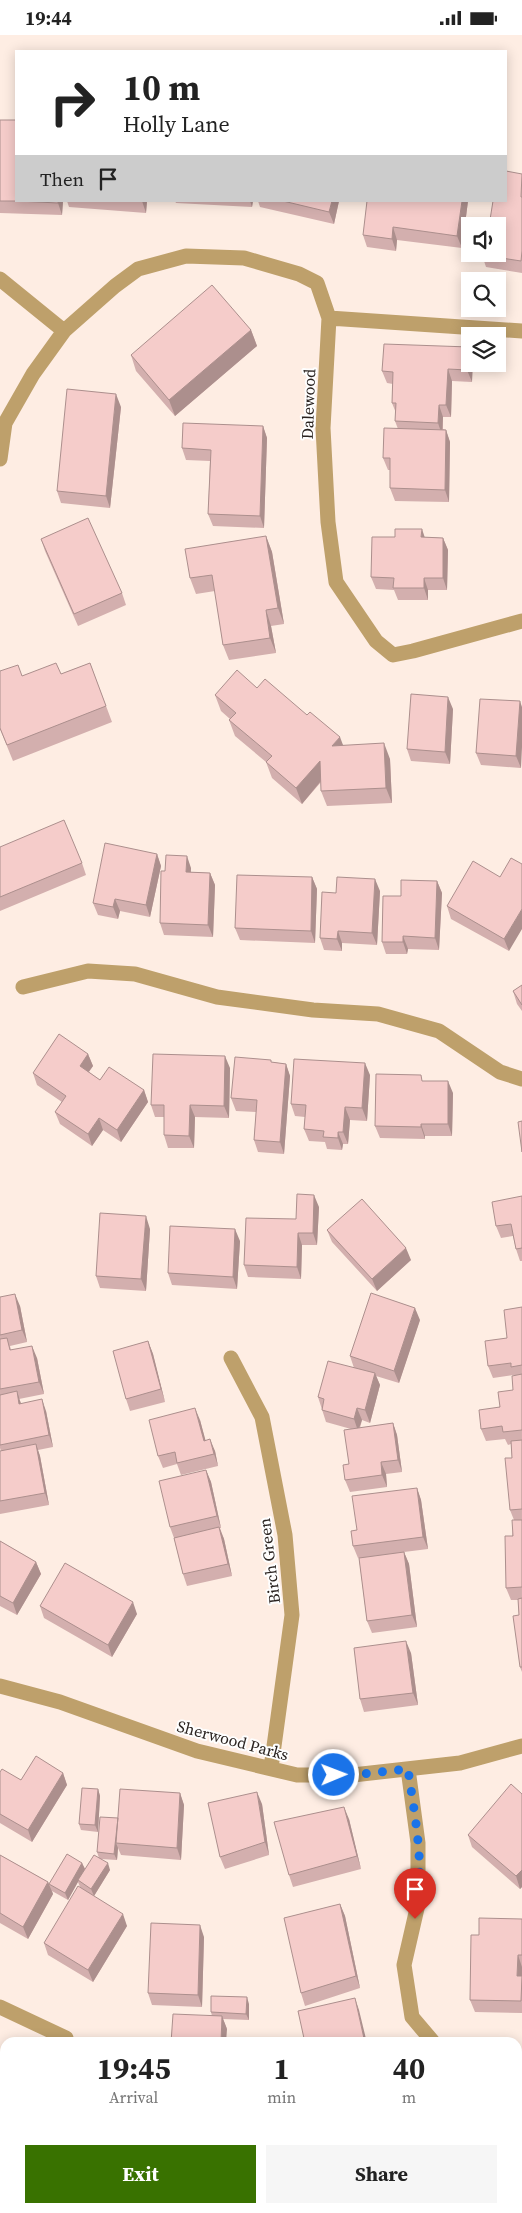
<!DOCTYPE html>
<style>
body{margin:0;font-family:"Source Serif 4",serif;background:#f6f6f6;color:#222;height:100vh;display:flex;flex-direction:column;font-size:19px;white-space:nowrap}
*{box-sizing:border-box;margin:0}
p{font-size:16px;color:#767676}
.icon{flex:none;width:28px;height:28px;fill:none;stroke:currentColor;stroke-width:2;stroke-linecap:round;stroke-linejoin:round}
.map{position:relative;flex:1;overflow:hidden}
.sheet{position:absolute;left:0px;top:2002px;width:522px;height:176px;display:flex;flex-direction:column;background:#fff;border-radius:15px 15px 0 0;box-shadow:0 2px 12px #0003}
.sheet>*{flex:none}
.banner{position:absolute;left:15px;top:15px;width:492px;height:152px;border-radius:0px;box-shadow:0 2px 12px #0003;background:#fff;color:#222;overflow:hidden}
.buttons{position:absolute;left:461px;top:182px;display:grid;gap:10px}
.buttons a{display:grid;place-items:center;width:45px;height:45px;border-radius:0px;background:#fff;box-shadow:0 2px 12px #0003;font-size:25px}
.pin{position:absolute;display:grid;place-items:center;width:42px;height:42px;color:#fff;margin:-51px -21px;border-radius:50% 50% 50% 0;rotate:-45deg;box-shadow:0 0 5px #0007}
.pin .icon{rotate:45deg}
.me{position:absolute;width:55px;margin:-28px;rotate:89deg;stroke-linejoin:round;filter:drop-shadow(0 0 4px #0008)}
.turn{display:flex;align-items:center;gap:18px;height:105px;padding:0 25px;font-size:22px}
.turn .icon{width:65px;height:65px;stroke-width:2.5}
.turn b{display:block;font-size:35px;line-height:42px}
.then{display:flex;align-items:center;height:48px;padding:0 25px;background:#0003;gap:10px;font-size:19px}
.eta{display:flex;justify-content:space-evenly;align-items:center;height:85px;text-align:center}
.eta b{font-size:30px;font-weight:700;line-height:35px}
.button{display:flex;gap:10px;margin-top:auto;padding:10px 25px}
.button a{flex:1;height:58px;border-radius:0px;background:#397200;color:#fff;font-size:20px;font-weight:700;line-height:58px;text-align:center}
.button a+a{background:#f6f6f6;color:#222}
.status{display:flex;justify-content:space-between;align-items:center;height:35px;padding:0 25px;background:#fff;direction:ltr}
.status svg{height:14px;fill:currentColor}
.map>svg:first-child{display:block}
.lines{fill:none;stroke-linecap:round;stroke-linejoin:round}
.street{stroke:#bea06b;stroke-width:15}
.wall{fill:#d3afae}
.shaded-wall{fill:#ac8f8d}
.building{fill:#f5ccca;stroke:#ac8f8d}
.route{stroke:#1a73e8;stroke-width:9;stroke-dasharray:0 16.2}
.labels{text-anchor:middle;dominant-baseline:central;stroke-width:4;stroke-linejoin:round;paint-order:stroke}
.street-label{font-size:16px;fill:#2a2320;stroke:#fefefe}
</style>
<div class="status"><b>19:44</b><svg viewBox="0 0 49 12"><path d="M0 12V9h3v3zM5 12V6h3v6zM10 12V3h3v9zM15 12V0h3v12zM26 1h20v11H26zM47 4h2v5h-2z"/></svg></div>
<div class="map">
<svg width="522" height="2178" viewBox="0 0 522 2178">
<rect width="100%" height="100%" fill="#feede3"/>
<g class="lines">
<!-- street -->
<path class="street" d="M0,244L64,296
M329,283L522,296
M0,424L5,388L33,339L64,296L115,251L138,234L186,221L244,223L299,239L317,248L329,283L323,393L328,487L336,547L376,606L393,620L413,616L522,586
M23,952L88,936L135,939L217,962L313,975L378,979L439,996L500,1037L522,1044
M231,1323L262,1382L285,1500L292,1580L271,1733
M0,1651L60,1667L197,1716L297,1740H353L460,1728L522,1711
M408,1734L418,1808V1869L404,1930L412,1982L434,2008
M0,1972L66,2003
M518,2028H522"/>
</g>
<!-- wall -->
<path class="wall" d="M0,85L16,166H63L62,180L0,178Z
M522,139V238L486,232L482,220Z
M67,166H147L146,178L69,172Z
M175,166H253L252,172L176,168Z
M258,166H339L334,189L260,172Z
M468,166L462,213L397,205L396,216L367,212L363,200Z
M251,295L257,311L175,381L136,336L131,320Z
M469,312L470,316V329L472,347L452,346L451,382H443V394L446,395L450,407L449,467L395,466L390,453V435H388L383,423L398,394L395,386L396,378L392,368L393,349L387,348L382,336Z
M121,372L110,473L61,468L57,456Z
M263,391L267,403L264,493L213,491L208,479L210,426L186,425L182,413Z
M266,501L272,517L284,589L271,591L276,618L229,625L223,610L215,556L196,559L190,543Z
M425,502L443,503L448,515L447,555H428V565H398L394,555L376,554L371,542Z
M41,504L122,558L126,570L78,591L45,516Z
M90,628L112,687L13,726L0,694V636L22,641L61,639Z
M257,653L343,710L390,724L392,768L327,771L321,756V747L302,769L272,743L266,727L235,701L229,685L230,684L221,676L215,660Z
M520,666L521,733L481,730L476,718Z
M453,674L450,729L411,726L407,714Z
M0,812L82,828L86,840L0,876Z
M157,819L161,831L150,882L120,876L118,884L98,880L93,868Z
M191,833V837L210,838L215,850L213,902L164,900L160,888L165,836Z
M312,842L317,854L315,908L240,905L235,893Z
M500,842L509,916L451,884L447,871Z
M437,846L442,858L439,915L408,914L407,919H386L382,907L401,861Z
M380,856L377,910L342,908V916L324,915L320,903L336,858Z
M522,950V976L517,969L513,956Z
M88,1019L93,1031L89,1037L100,1045L144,1055L148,1067L121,1107L103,1095L92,1111L60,1089L55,1077L62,1067L37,1050L33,1038Z
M272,1027L286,1029L290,1041L284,1119L258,1117L254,1105L256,1077L236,1076L231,1063Z
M230,1033L229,1083L195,1082L194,1113H168L164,1100V1082H155L151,1070Z
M370,1040L367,1086L350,1085L348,1109H343L342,1115L327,1114L325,1107L309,1106L304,1094L305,1082L295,1081L291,1069Z
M423,1046L453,1058L452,1101H425V1104L380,1103L375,1091Z
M522,1161V1226H520L516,1214L513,1201L501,1203L496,1191Z
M319,1172L317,1210H302L301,1244L248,1242L244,1230L296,1184Z
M150,1194L146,1256L100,1253L96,1241Z
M327,1195L411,1225L377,1256L332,1207Z
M240,1206L237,1254L172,1250L168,1238Z
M0,1262L20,1271L27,1307L10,1311L11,1315L37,1323L44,1359L19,1364L21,1368L46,1376L53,1412L38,1415L40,1421L49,1470L0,1479V1416H1L0,1413Z
M522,1272V1637L520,1632L519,1580L518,1565H511L506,1553L514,1485L510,1475L512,1423L511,1409L508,1410L505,1404L486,1406L481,1394L513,1355L514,1340L493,1343L488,1331L507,1303Z
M420,1285L399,1348L376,1341L380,1350L370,1388L362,1385L360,1393L393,1388L397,1400L402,1437L386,1439L387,1452L350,1457L345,1445L349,1429L351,1394L326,1387L318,1362L354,1333L350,1321Z
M148,1306L153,1319L165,1367L130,1376L126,1364Z
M200,1385L205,1405L215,1416L218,1431L181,1440L177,1429L163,1433L158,1421Z
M206,1435L211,1447L221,1493H220L224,1504L232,1541L187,1551L183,1539L174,1503L170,1492Z
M417,1453L421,1465L428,1514L404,1517L409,1529L417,1592L372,1598L367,1586L359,1523H358L353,1511L357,1495Z
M0,1506L36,1527L41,1539L17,1580L0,1571Z
M40,1571L137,1579L112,1622L44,1583Z
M411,1618L418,1670L364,1677L360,1664Z
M0,1737L21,1745L63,1738L67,1750L32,1807L0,1788Z
M98,1754L100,1761L98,1797L81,1795L79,1789Z
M180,1758L184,1770L181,1825L121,1820L118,1813L117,1825L101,1824L110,1835L94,1861L127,1891L93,1947L48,1920L44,1908L80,1852L78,1847L68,1865L52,1856L53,1859L28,1904L0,1888V1820L48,1847L49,1849L82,1828L85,1834L99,1823L97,1817L118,1783Z
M522,1759V1852L520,1854L472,1812L468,1800Z
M262,1769L269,1820L225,1834L220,1822Z
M349,1784L361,1834L293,1852L289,1840Z
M340,1869L345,1881L360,1953L305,1971L301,1958Z
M522,1884V1978L475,1977L470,1965L479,1900Z
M204,1902L202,1972L152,1970L148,1958Z
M249,1969V1985L223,1984L227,1994L212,1981L211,1977Z
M0,2033H5V2125L1,2126L2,2130L5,2149L0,2150Z
M518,2065H522V2152H518Z
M422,2174H442L440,2178H429Z"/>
<!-- shaded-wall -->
<path class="shaded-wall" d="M58,166H63L62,180L58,168Z
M142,166H147L146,178Z
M250,166H253L252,172Z
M332,166H339L334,189L329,177Z
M462,166H468L462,213L457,201Z
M393,192L397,205L396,216L392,204Z
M251,295L257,311L175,381L169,365Z
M469,312L470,316V329H473L472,347L467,335Z
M448,334L452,346L451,382L446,370Z
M116,359L121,372L110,473L106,461Z
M439,370L443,382L442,400L438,388Z
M263,391L267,403L264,493L260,481Z
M446,395L450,407L449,467L445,455Z
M422,494L426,506L421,502Z
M266,501L272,517L284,589L278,573Z
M443,503L448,515L447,555L443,543Z
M424,543L428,555V565L424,553Z
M266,575L271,591L276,618L270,603Z
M448,662L453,674L450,729L445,717Z
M520,666L522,672V712L521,733L516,721Z
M340,702L346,718L332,711Z
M384,708L390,724L392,768L386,753Z
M320,726L325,741L302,769L296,753Z
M157,819L161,831L150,882L146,870Z
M187,821L191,833L190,849L186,837Z
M210,838L215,850L213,902L208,890Z
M312,842L317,854L315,908L311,896Z
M375,844L380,856L377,910L372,898Z
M437,846L442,858L439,915L435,903Z
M115,864L120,876L118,884L113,872Z
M522,874V894L509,916L504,904Z
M338,896L342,908V916L337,904Z
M403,901L408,914L407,919L403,907Z
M88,1019L93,1031L84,1043L80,1031Z
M225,1021L230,1033L229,1083L224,1071Z
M365,1028L370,1040L367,1086L362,1073Z
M286,1029L290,1041L284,1119L280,1107Z
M448,1046L453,1058L452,1101L448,1089Z
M144,1055L148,1067L121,1107L117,1095Z
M190,1070L195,1082L194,1113L189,1101Z
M345,1072L350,1085L348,1109L343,1097Z
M99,1083L103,1095L92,1111L88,1099Z
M421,1089L425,1101V1104L421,1092Z
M338,1097L343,1109L342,1115L338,1103Z
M314,1160L319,1172L317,1210L313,1198Z
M146,1181L150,1194L146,1256L141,1244Z
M235,1194L240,1206L237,1254L233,1242Z
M298,1198L302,1210L301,1244L297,1232Z
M406,1213L411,1225L377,1256L372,1244Z
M15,1259L20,1271L27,1307L22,1295Z
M415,1273L420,1285L399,1348L394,1336Z
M148,1306L153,1319L165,1367L161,1354Z
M32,1311L37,1323L44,1359L39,1347Z
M375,1338L380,1350L370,1388L365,1375Z
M17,1356L21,1369H19Z
M42,1364L46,1376L53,1412L49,1400Z
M195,1373L200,1385L209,1418L204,1406Z
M357,1373L362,1385L358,1396L354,1384Z
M393,1388L397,1400L402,1437L398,1425Z
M210,1404L215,1416L218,1431L214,1419Z
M36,1409L40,1421L49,1470L45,1458Z
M381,1427L386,1439L387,1452L382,1440Z
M206,1435L211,1447L221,1493L217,1481Z
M417,1453L421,1465L428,1514L423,1502Z
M219,1492L224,1504L232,1541L228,1529Z
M404,1517L409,1529L417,1592L412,1580Z
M36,1527L41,1539L17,1580L13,1568Z
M133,1567L137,1579L112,1622L108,1610Z
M406,1606L411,1618L418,1670L413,1658Z
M63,1738L67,1750L32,1807L28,1795Z
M98,1754L100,1761L98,1797L95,1790Z
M257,1757L262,1769L269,1820L265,1807Z
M180,1758L184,1770L181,1825L177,1813Z
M344,1772L349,1784L361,1834L357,1821Z
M118,1783L116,1808L118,1813L117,1825L114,1819Z
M82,1828L85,1834L68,1865L65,1858Z
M108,1828L110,1835L94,1861L91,1854Z
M522,1835V1852L520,1854L516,1841Z
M48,1847L53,1859L28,1904L23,1892Z
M340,1869L345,1881L360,1953L356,1941Z
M123,1879L127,1891L93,1947L88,1935Z
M200,1890L204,1902L202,1972L198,1960Z
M518,1920L522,1932V1953L517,1941Z
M247,1962L249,1969V1985L246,1979Z
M355,1963L359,1975L367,2008H365Z
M222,1981L227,1994L226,2008H221Z
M0,2124L2,2130L5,2147L3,2142Z
M62,2174H64L65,2178H63Z
M237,2174H241V2178H237Z
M434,2174H442L440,2178H435Z"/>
<!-- building -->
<path class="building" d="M0,85H16V166H0Z
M506,136L522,139L521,162H522V216L521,226L482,220V219H498V191H489L493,166H506Z
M18,166H58V168Z
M283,166H332L329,177Z
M367,166H462L457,201L393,192L392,204L363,200Z
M212,250L251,295L169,365L131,320Z
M384,309L469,312L467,335L448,334L446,370H439L438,388L395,386L396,368H392L393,337L382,336Z
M67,354L116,359L106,461L57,456Z
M183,388L263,391L260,481L208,479L211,415L182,413Z
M384,393L446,395L445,455L390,453V423H383Z
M88,483L122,558L74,579L41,504Z
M395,494H422L421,502L443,503V543H424V553H393L394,543L371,542L372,502H395Z
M266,501L278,573L266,575L270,603L223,610L212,540L190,543L185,514Z
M56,628L61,639L90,628L106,671L7,710L0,693V636L18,630L22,641Z
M237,635L257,653L265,644L307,680L310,677L340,702L332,711L384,708L386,753L321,756L320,726L296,753L266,727L272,721L229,685L236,678L215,660Z
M411,659L448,662L445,717L407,714Z
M480,664L520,666L516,721L476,718Z
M64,785L82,828L0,862V812Z
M105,808L157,819L146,870L115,864L113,872L93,868Z
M166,820L187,821L186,837L210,838L208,890L160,888L161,836H165Z
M511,823L522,829V874L504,904L447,871L473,826L500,842Z
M237,840L312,842L311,896L235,893Z
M337,842L375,844L372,898L338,896L337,904L320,903L322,857L336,858Z
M401,845L437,846L435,903L403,901V907H382L383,861H401Z
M522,950V970L513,956Z
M59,999L88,1019L80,1031L100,1045L109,1032L144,1055L117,1095L99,1083L88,1099L55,1077L66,1061L33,1038Z
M153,1019L225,1021L224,1071L190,1070L189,1101L164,1100V1070H151Z
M235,1022L271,1025V1027L286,1029L280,1107L254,1105L257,1065L231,1063Z
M294,1024L365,1028L362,1073L345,1072L343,1097H338V1103L323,1102L324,1096L304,1094L306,1070L291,1069Z
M376,1039L421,1040L422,1046H448V1089H421V1092L375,1091Z
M522,1086V1117L518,1087Z
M297,1159L314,1160L313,1198H298L297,1232L244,1230L246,1183L296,1184Z
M522,1161V1213L516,1214L511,1189L496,1191L492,1167Z
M362,1164L406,1213L372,1244L327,1195Z
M100,1178L146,1181L141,1244L96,1241Z
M170,1191L235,1194L233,1242L168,1238Z
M371,1258L415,1273L394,1336L350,1321Z
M15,1259L22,1295L0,1300V1262Z
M522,1272V1330L511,1332V1328L488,1331L485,1306L507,1303L504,1275Z
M7,1303L10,1315L32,1311L39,1347L0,1354V1304Z
M148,1306L161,1354L126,1364L113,1316Z
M328,1326L375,1338L365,1375L357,1373L354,1384L322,1375L324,1364L318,1362Z
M522,1339V1395L503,1397L502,1391L481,1394L479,1375L500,1372L498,1357L513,1355L512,1341Z
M17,1356L19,1369L42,1364L49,1400L0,1410V1360Z
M195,1373L204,1406L210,1404L214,1419L177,1428L175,1417L158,1421L149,1385Z
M393,1388L398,1425L381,1427L382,1440L345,1445L343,1430L349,1429L344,1395Z
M522,1405V1474L510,1475L505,1423H512L511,1406Z
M36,1409L45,1458L0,1466V1416Z
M206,1435L217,1481L170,1492L159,1446Z
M417,1453L423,1502L353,1511L351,1496L357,1495L352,1461Z
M512,1485H522V1552L506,1553L505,1501H513Z
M219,1492L228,1529L183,1539L174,1503Z
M0,1506L36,1527L13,1568L0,1561Z
M404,1517L412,1580L367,1586L359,1523Z
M65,1528L133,1567L108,1610L40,1571Z
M522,1563V1632H520L513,1581L519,1580L518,1564Z
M406,1606L413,1658L360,1664L354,1613Z
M36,1721L63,1738L28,1795L0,1779V1737L2,1734L21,1745Z
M511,1749L522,1759V1835L516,1841L468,1800Z
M82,1753L98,1754L95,1790L79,1789Z
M120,1754L180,1758L177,1813L116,1808Z
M257,1757L265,1807L220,1822L208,1768Z
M344,1772L357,1821L289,1840L274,1787Z
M100,1782L118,1783L114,1819L97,1817Z
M67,1819L82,1828L65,1858L49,1849Z
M0,1820L48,1847L23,1892L0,1878Z
M94,1820L108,1828L91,1854L78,1845Z
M78,1851L123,1879L88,1935L44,1908Z
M340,1869L356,1941L301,1958L284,1883Z
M479,1883L522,1884V1920H518L517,1941H522L521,1966L470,1965L471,1900H479Z
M151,1888L200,1890L198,1960L148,1958Z
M211,1961L247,1962L246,1979L211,1977Z
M355,1963L365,2008H305L298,1976Z
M173,1979L222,1981L221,2008H171Z
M0,2033H5V2113H0Z
M518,2065H522V2140H518Z
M0,2124L3,2142H0Z
M13,2174H62L63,2178H14Z
M173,2174H237V2178H173Z"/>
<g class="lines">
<!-- route -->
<path class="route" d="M334,1740H353L408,1734C415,1783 426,1836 415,1884"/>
</g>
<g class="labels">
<!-- street labels -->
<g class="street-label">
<text transform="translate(308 369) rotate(-88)">Dalewood</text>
<text transform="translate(269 1526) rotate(-97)">Birch Green</text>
<text transform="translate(233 1705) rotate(15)">Sherwood Parks</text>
</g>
</g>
</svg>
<div class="buttons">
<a><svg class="icon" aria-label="sound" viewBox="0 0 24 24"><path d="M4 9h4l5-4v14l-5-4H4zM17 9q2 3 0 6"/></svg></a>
<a><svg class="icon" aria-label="search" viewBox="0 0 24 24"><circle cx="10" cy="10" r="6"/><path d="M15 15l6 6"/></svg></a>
<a><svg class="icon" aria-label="layers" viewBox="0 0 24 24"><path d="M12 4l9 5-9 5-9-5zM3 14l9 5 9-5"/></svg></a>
</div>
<div class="pin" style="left:415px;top:1884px;background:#d93025"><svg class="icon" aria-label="arrive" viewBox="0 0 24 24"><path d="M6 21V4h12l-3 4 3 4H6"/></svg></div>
<svg class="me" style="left:334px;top:1740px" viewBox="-20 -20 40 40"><circle r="17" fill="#1a73e8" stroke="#fff" stroke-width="3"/><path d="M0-11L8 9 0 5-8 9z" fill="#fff"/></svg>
<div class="banner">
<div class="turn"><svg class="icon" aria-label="right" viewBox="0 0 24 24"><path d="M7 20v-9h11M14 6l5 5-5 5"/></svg><div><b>10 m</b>Holly Lane</div></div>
<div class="then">Then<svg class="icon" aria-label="arrive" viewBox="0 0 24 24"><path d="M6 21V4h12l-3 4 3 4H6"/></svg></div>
</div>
<section class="sheet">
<div class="eta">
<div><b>19:45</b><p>Arrival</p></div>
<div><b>1</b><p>min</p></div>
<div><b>40</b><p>m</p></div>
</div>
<div class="button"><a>Exit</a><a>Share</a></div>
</section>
</div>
